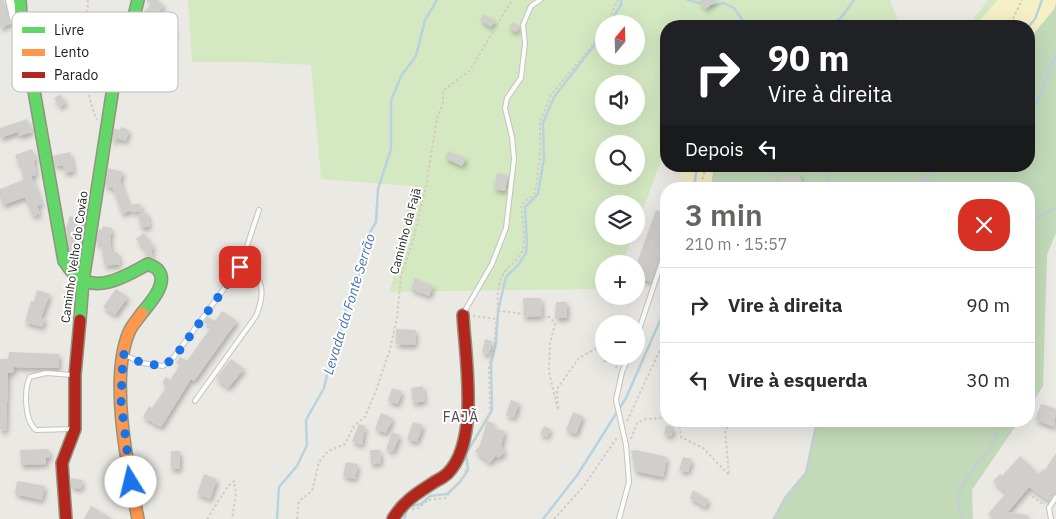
<!DOCTYPE html>
<html lang="pt">
<meta charset="utf-8">
<style>
body{margin:0;font-family:"IBM Plex Sans",sans-serif;background:#f2f2f3;color:#2b2b33;height:100vh;display:flex;flex-direction:column;font-size:19px;white-space:nowrap}
*{box-sizing:border-box;margin:0}
p{font-size:16px;color:#7c7c81}
.icon{flex:none;width:28px;height:28px;fill:none;stroke:currentColor;stroke-width:2;stroke-linecap:round;stroke-linejoin:round}
.map{position:relative;flex:1;overflow:hidden}
.sheet{position:absolute;left:660px;top:182px;width:375px;height:245px;display:flex;flex-direction:column;background:#fff;border-radius:20px;box-shadow:0 5px 20px #0002}
.sheet>*{flex:none}
.guide{position:absolute;left:660px;top:20px;width:375px;height:152px;border-radius:20px;box-shadow:0 5px 20px #0002;background:#202124;color:#fff;overflow:hidden}
.needle{width:32px;rotate:19deg}
.controls{position:absolute;left:595px;top:15px;display:grid;gap:10px}
.controls a{display:grid;place-items:center;width:50px;height:50px;border-radius:50%;background:#fff;box-shadow:0 5px 20px #0002;font-size:25px}
.pin{position:absolute;display:grid;place-items:center;width:42px;height:42px;color:#fff;margin:-21px;border-radius:10px;box-shadow:0 2px 8px #0006}
.me{position:absolute;width:55px;margin:-28px;rotate:351deg;stroke-linejoin:round;filter:drop-shadow(0 0 4px #0008)}
.turn{display:flex;align-items:center;gap:18px;height:105px;padding:0 25px;font-size:22px}
.turn .icon{width:65px;height:65px;stroke-width:2.5}
.turn b{display:block;font-size:35px;line-height:42px}
.then{display:flex;align-items:center;height:48px;padding:0 25px;background:#0003;gap:10px;font-size:19px}
.round{display:grid;place-items:center;flex:none;width:52px;height:52px;border-radius:20px;background:#f2f2f3}
.summary{display:flex;align-items:center;justify-content:space-between;height:85px;padding:0 25px}
h1{font-size:30px;font-weight:600;line-height:38px;color:#646462}
ul{padding:0;list-style:none}
li{display:flex;align-items:center;gap:15px;height:75px;padding:0 25px;border-top:1px solid #e1e1e2}
li div{flex:1}
li b{display:block;font-size:19px}
li em{font-style:normal}
.map>svg:first-child{display:block}
.grass{fill:#d4e9c2;fill-rule:evenodd}
.forest{fill:#c3dab9}
.sand{fill:#f6f0c6}
.lines{fill:none;stroke-linecap:round;stroke-linejoin:round}
.stream{stroke:#b7d3de;stroke-width:2.5}
.building{fill:#d1cfcb;filter:url(#shadow)}
.lane-casing{stroke:#c3c2c0;stroke-width:6}
.street-casing{stroke:#c3c2c0;stroke-width:10}
.fast-casing{stroke:#91947d;stroke-width:14}
.slow-casing{stroke:#91947d;stroke-width:14}
.jam-casing{stroke:#91947d;stroke-width:14}
.path{stroke:#d6c8c3;stroke-width:2;stroke-dasharray:2.5 2.5;stroke-linecap:butt}
.lane{stroke:#fcfcfb;stroke-width:4}
.street{stroke:#fcfcfb;stroke-width:8}
.fast{stroke:#63d668;stroke-width:11}
.slow{stroke:#ff974d;stroke-width:11}
.jam{stroke:#b3261e;stroke-width:11}
.lane-bridge-casing{stroke:#c3c2c0;stroke-width:6;stroke-linecap:butt}
.lane-bridge{stroke:#fcfcfb;stroke-width:4}
.route{stroke:#1a73e8;stroke-width:9;stroke-dasharray:0 16.2}
.labels{text-anchor:middle;dominant-baseline:central;stroke-width:4;stroke-linejoin:round;paint-order:stroke}
.street-label{font-size:12px;fill:#1c1c1c;stroke:#fff}
.water-label{font-size:14px;font-style:italic;fill:#4873ac;stroke:#fff}
.neighbourhood-label{font-size:14px;letter-spacing:1px;fill:#4f4f4f;stroke:#fff}
.key{fill:#fff;stroke:#bbb;stroke-width:1}
.key-label{font-size:14px;fill:#1c1c1c}
</style>
<div class="map">
<svg width="1056" height="519" viewBox="0 0 1056 519">
<defs>
<filter id="shadow"><feDropShadow dx="2" dy="3.5" stdDeviation="2.5" flood-color="#0004"/></filter>
</defs>
<rect width="100%" height="100%" fill="#ebe9e4"/>
<!-- grass -->
<path class="grass" d="M188,0H890L900,26H666V148L636,227V204H604V236H633L622,264H604V289L390,292L412,186L321,179L311,65L249,62H192ZM604,24H636V56H604ZM604,84H636V116H604ZM604,144H636V176H604Z
M988,0H998L975,26H968Z"/>
<!-- forest -->
<path class="forest" d="M1056,4V233L1047,255L1043,386L1029,408V189H710L714,166H1029V39L1054,9Z
M817,421H1019L972,490L973,519H773L785,498L806,472Z"/>
<!-- sand -->
<path class="sand" d="M998,0H1056L1054,9L1029,39V26H975Z
M681,166H714L710,189H683Z"/>
<g class="lines">
<!-- stream -->
<path class="stream" d="M688,0L712,6L724,3L734,8L746,25L786,21L796,26
M609,24L621,5V0
M828,26L841,18L854,0
M1029,26L1035,19L1042,0
M1029,108L1037,103L1056,55
M777,166L779,189
M819,166L835,189
M694,189L697,166
M901,189L927,178L938,166
M1029,229C1035,218 1045,213 1056,208
M277,519L279,487L297,466L307,445L306,420L324,388L329,367L338,348L348,298L359,277L365,241L376,222L378,189L391,149V101L401,76L416,56L425,20L437,0
M404,519L408,507L421,504L430,496L447,494L459,483L468,470L466,454L492,410L491,363L496,343L498,311L506,277L519,264L526,253L527,241L525,207L538,194L544,158L543,123L554,97L604,33
M543,519L578,474L626,398L666,307
M774,519L785,498L806,473L817,421
M963,519C962,514 959,509 959,504C956,482 980,464 991,447C996,439 997,431 998,421"/>
</g>
<!-- building -->
<path class="building" d="M0,0H4L9,19L12,23L0,28Z
M146,0H158L164,6L158,13L176,34L167,41L154,25L139,37L137,34L143,12L151,5Z
M699,0H718L705,9Z
M484,14L495,21L491,27L480,20Z
M512,22L519,25L517,32L509,29Z
M60,94L66,103L60,107L54,98Z
M27,119L32,132L19,136L18,132L0,138V128Z
M121,127L129,130L126,141L116,138L115,142H112L114,129L120,130Z
M32,149L36,159L34,160L36,175L31,176L42,204L37,206L40,214L33,216L25,197L3,205L0,197V189L23,180L21,165H19L15,155Z
M448,151L466,158L462,166L445,158Z
M70,152L74,171L65,173L63,165L55,166L53,156Z
M108,168L123,172L120,181L131,210L122,214L113,188L105,186Z
M497,173L508,175L505,191L494,189Z
M798,174L802,181L793,185L795,189H785L781,182Z
M140,203L142,211L132,212L131,205Z
M656,210L666,214V239L651,282L636,277V266Z
M147,212L150,226L141,228L138,214Z
M70,216L82,219L79,231L83,233L79,261L71,258L66,228Z
M103,226L112,228L110,241L112,253L118,252L120,264L105,266L101,244L96,243L99,229L102,230Z
M144,233L154,248L151,249L153,258L148,257L143,247L136,239Z
M415,278L433,286L429,296L411,289Z
M116,289L128,297L115,315L103,307Z
M37,290L50,294L41,318L45,319L42,327L25,322L31,301L34,302Z
M523,298H541L542,316L524,317Z
M556,302H567V318H555Z
M222,311L237,321L194,381L191,379L161,427L143,417L149,406L152,408L167,386L162,383L166,377L170,380L180,365L176,363L180,357L187,361L211,327L204,322L208,317L215,321Z
M396,329L416,330L415,345L396,344Z
M485,339L492,341L489,354L482,353Z
M9,352L59,354V368L14,367L13,373H8L6,431L0,430V359H8Z
M231,359L244,369L228,388L216,378Z
M423,386L425,401L413,403L411,388Z
M392,388L402,391L398,404L388,401Z
M511,400L519,403L514,418L506,415Z
M1041,404L1056,409L1054,427L1035,420Z
M573,412L583,416L576,434L566,430Z
M381,413L393,418L386,433L375,429Z
M487,421L495,424L494,428L505,431L501,446L505,452L498,458L496,455L490,463L475,451L480,445Z
M413,422L423,425L417,442L407,439Z
M359,424L365,426L362,445L352,441Z
M666,425L674,428L671,436L664,434Z
M544,426L551,429L547,437L540,434Z
M392,432L400,435L393,452L386,449Z
M49,449L50,458H46V464L21,465L20,450Z
M370,450H380L381,463L371,464Z
M636,450L667,457L663,477L635,471L631,451Z
M171,451H180V469H171Z
M1056,453V493L1049,501L1029,487L1008,512L1028,515V519H994L988,514L1006,493L993,481L1000,474L1002,476L1020,456L1039,474L1043,469L1045,470Z
M683,457L692,459L688,472L679,470Z
M346,462L358,464L355,479L343,476Z
M204,474L217,479L210,499L197,494Z
M71,478L83,480L81,489L71,487Z
M17,481L45,486L42,500L15,494Z
M693,490L709,500L705,507L690,498Z
M91,506L113,519H84Z"/>
<g class="lines">
<!-- lane casing -->
<g class="lane-casing">
<path id="lane" d="M463,314L492,264L506,228L514,159L512,137L505,108L507,98L521,78L525,43L523,25L531,6L540,0
M636,339L666,249
M125,355L142,363L163,366L174,357L240,267L259,210
M72,375L46,373L30,377C24,389 24,420 36,430L74,429
M616,400L622,372L629,356
M195,401L256,316C261,304 266,285 254,274C251,271 245,269 240,267
M619,519L629,482L626,445
M1051,519L1049,508L1056,497"/>
</g>
<!-- street casing -->
<g class="street-casing">
<path id="street" d="M10,0L14,18L22,20"/>
</g>
<!-- fast casing -->
<g class="fast-casing">
<path id="fast" d="M20,0L21,17L64,261C68,266 71,272 76,276C99,294 127,275 148,264C151,266 156,267 158,270C169,283 150,303 142,313
M80,320L83,281L115,75L132,24L138,0"/>
</g>
<!-- slow casing -->
<g class="slow-casing">
<path id="slow" d="M138,519C128,469 109,379 129,332C132,325 138,319 142,313"/>
</g>
<!-- jam casing -->
<g class="jam-casing">
<path id="jam" d="M66,519L62,463L75,429V375L80,320
M393,519C403,501 419,492 436,481C440,479 445,476 448,473C480,440 465,357 463,315"/>
</g>
<!-- path -->
<path class="path" d="M88,0C87,37 81,86 97,120
M607,24L618,0
M34,26L59,19L65,42L87,43
M1006,26L1014,17L1022,0
M776,166L778,189
M819,166L836,189
M700,189L706,166
M899,189L927,177L937,166
M1029,228C1035,217 1045,212 1056,207
M498,311C515,312 532,316 549,317L555,323L550,344L549,372L558,410L557,389L579,358L595,349L604,337
M473,316L498,319
M605,356L604,361H609L613,356
M616,368L618,356
M627,421L666,337
M670,421L680,428L681,437L703,448L729,475L725,430L733,421
M631,439L637,423L646,419L666,418
M475,440L490,414L489,367L494,347L496,323L498,319C498,306 496,288 502,276C506,267 517,262 522,252C527,239 522,219 521,205L535,193L540,157V121L551,95L600,36L604,29
M1034,474C1031,476 1026,480 1024,483C1021,491 1038,500 1043,504
M412,509L419,508L428,500L445,498L466,474L465,467
M207,519L228,486L234,481L236,493L232,519
M297,519L299,501L312,491L319,462L328,451L345,444L354,426L365,417L377,388L390,349L397,318L401,276L413,240L426,187L437,118L443,104V91L470,70L512,0
M554,519L584,486L618,436
M773,519L785,498L806,472L817,421
M962,519C961,514 958,509 958,504C956,482 980,464 990,447C995,439 997,431 998,421"/>
<!-- lane -->
<use href="#lane" class="lane"/>
<!-- street -->
<use href="#street" class="street"/>
<!-- fast -->
<use href="#fast" class="fast"/>
<!-- slow -->
<use href="#slow" class="slow"/>
<!-- jam -->
<use href="#jam" class="jam"/>
<!-- lane-bridge casing -->
<g class="lane-bridge-casing">
<path id="lane-bridge" d="M616,400L626,445"/>
</g>
<!-- lane-bridge -->
<use href="#lane-bridge" class="lane-bridge"/>
</g>
<g class="lines">
<!-- route -->
<path class="route" d="M131,482L121,401L123,354L142,363L163,366L174,358L240,267"/>
</g>
<g class="labels">
<!-- street labels -->
<g class="street-label">
<text transform="translate(405 231) rotate(-75)">Caminho da Fajã</text>
<text transform="translate(74 257) rotate(-82)">Caminho Velho do Covão</text>
</g>
<!-- water labels -->
<g class="water-label">
<text transform="translate(349 304) rotate(-73)">Levada da Fonte Serrão</text>
</g>
<!-- neighbourhood labels -->
<g class="neighbourhood-label">
<text x="461" y="417">FAJÃ</text>
</g>
</g>
<!-- legend -->
<rect x="12" y="12" width="166" height="80" rx="8" class="key"/>
<rect x="22" y="27" width="23" height="6" fill="#63d668"/>
<rect x="22" y="49" width="23" height="7" fill="#ff974d"/>
<rect x="22" y="72" width="23" height="6" fill="#b3261e"/>
<g class="key-label">
<text x="54" y="35">Livre</text>
<text x="54" y="57">Lento</text>
<text x="54" y="80">Parado</text>
</g>
</svg>
<div class="controls">
<a><svg class="needle" viewBox="-14 -14 28 28"><path d="M0-13l5 13h-10z" fill="#e53935"/><path d="M0 13l5-13h-10z" fill="#7c7c81"/></svg></a>
<a><svg class="icon" aria-label="sound" viewBox="0 0 24 24"><path d="M4 9h4l5-4v14l-5-4H4zM17 9q2 3 0 6"/></svg></a>
<a><svg class="icon" aria-label="search" viewBox="0 0 24 24"><circle cx="10" cy="10" r="6"/><path d="M15 15l6 6"/></svg></a>
<a><svg class="icon" aria-label="layers" viewBox="0 0 24 24"><path d="M12 4l9 5-9 5-9-5zM3 14l9 5 9-5"/></svg></a>
<a>+</a>
<a>−</a>
</div>
<div class="pin" style="left:240px;top:267px;background:#d93025"><svg class="icon" aria-label="arrive" viewBox="0 0 24 24"><path d="M6 21V4h12l-3 4 3 4H6"/></svg></div>
<svg class="me" style="left:131px;top:482px" viewBox="-20 -20 40 40"><circle r="19" fill="#fff"/><path d="M0-13L10 11 0 6-10 11z" fill="#1a73e8"/></svg>
<div class="guide">
<div class="turn"><svg class="icon" aria-label="right" viewBox="0 0 24 24"><path d="M7 20v-9h11M14 6l5 5-5 5"/></svg><div><b>90 m</b>Vire à direita</div></div>
<div class="then">Depois<svg class="icon" aria-label="left" viewBox="0 0 24 24"><path d="M17 20v-9H6M10 6l-5 5 5 5"/></svg></div>
</div>
<section class="sheet">
<div class="summary"><div><h1>3 min</h1><p>210 m · 15:57</p></div><a class="round" style="background:#d93025;color:#fff"><svg class="icon" aria-label="close" viewBox="0 0 24 24"><path d="M6 6l12 12M18 6L6 18"/></svg></a></div>
<ul>
<li><svg class="icon" aria-label="right" viewBox="0 0 24 24"><path d="M7 20v-9h11M14 6l5 5-5 5"/></svg><div><b>Vire à direita</b></div><em>90 m</em></li>
<li><svg class="icon" aria-label="left" viewBox="0 0 24 24"><path d="M17 20v-9H6M10 6l-5 5 5 5"/></svg><div><b>Vire à esquerda</b></div><em>30 m</em></li>
</ul>
</section>
</div>
